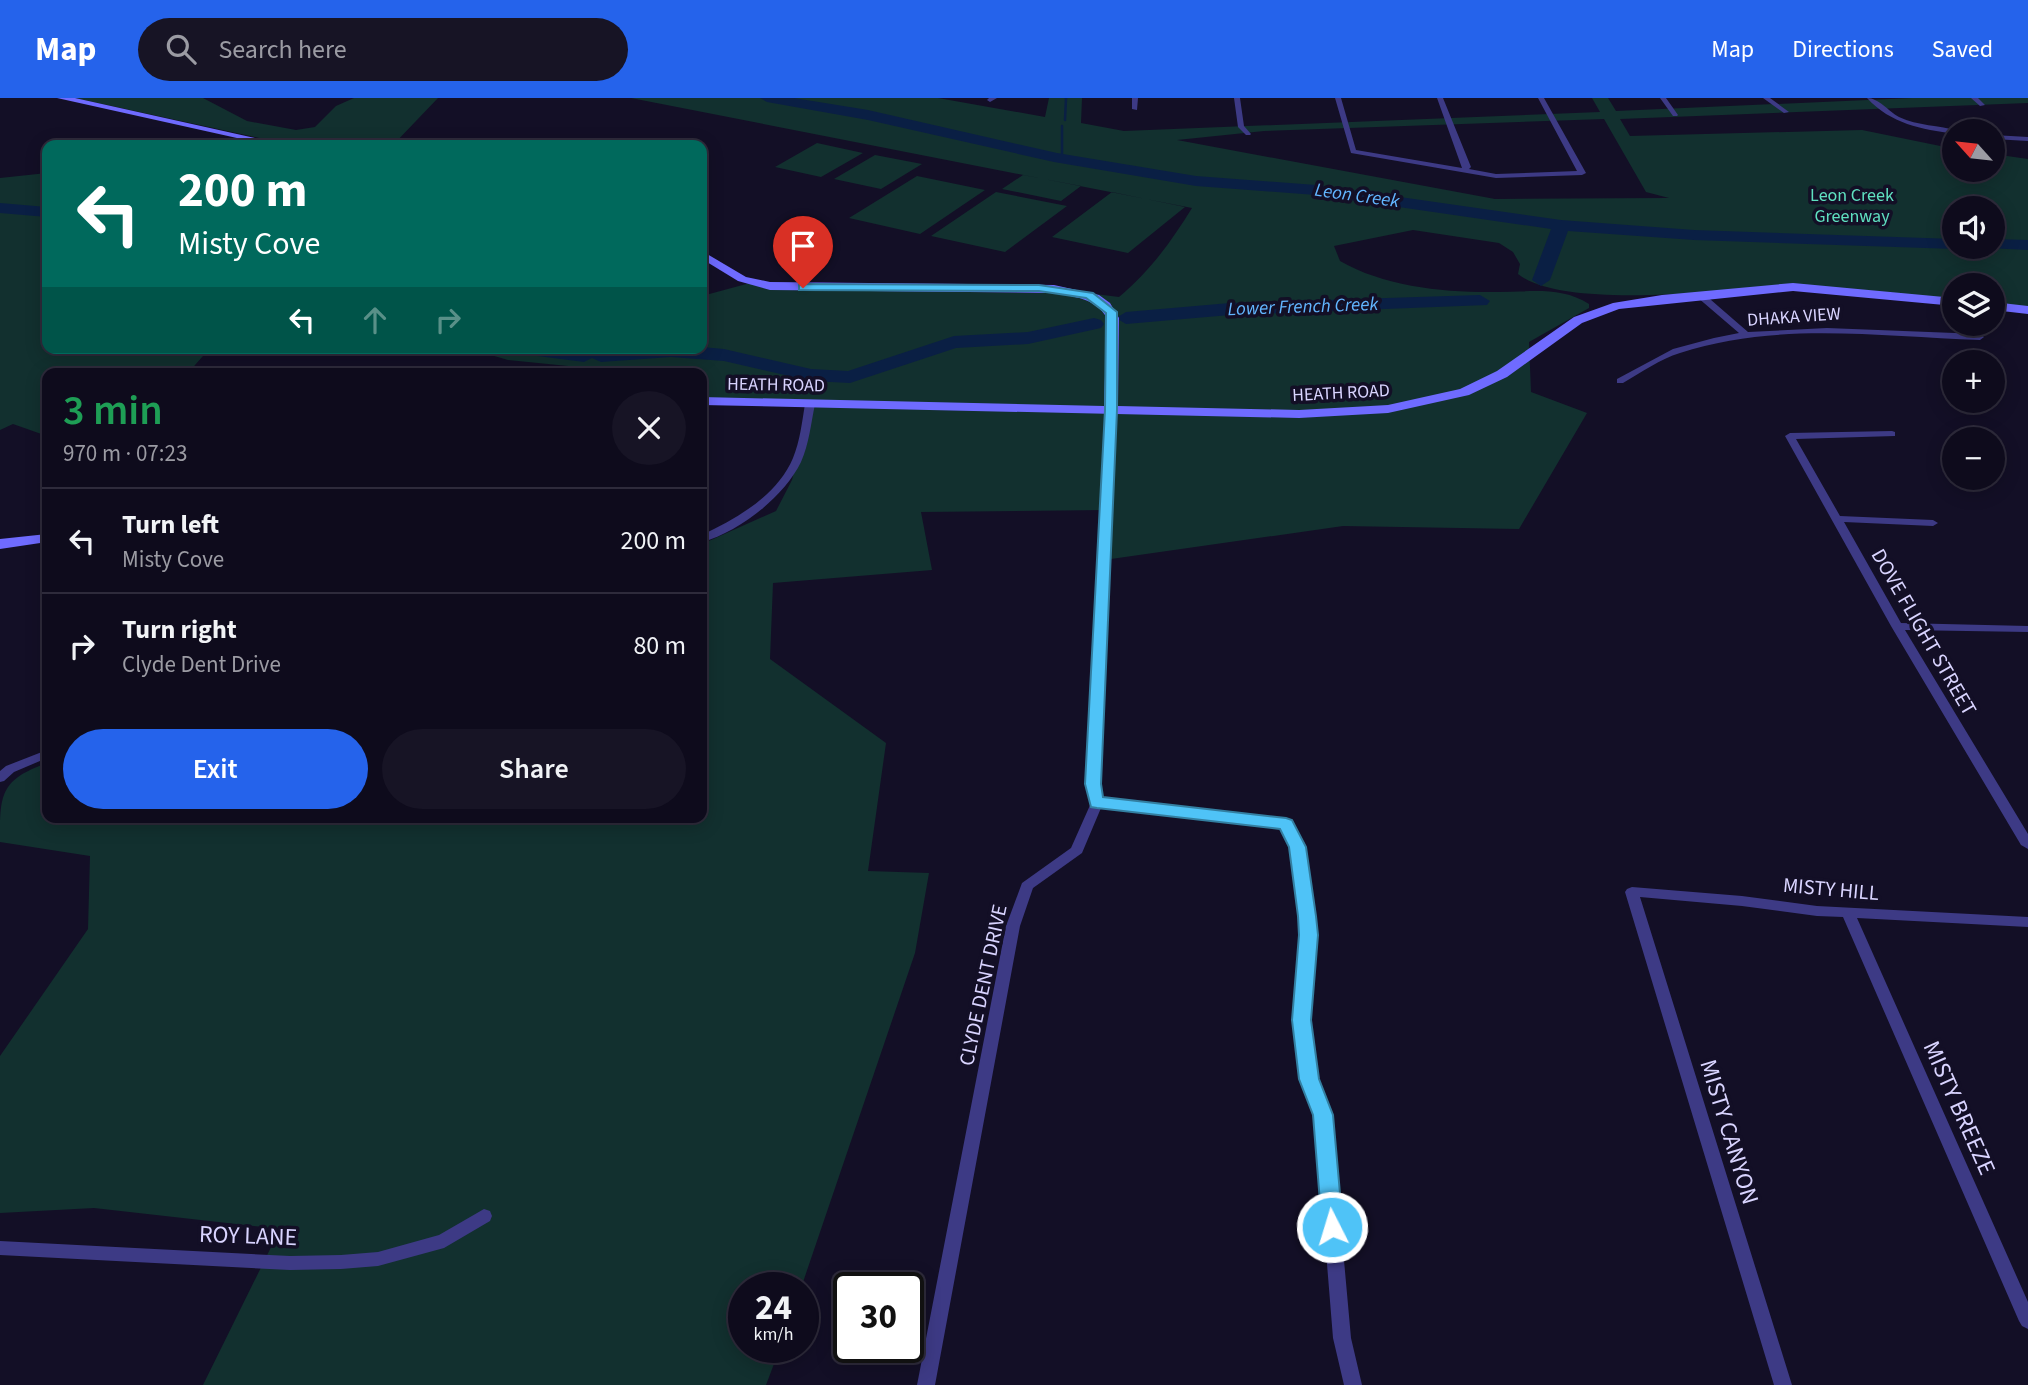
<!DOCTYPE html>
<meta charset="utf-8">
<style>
body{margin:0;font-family:"Source Sans 3",sans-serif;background:#171425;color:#f1f3f6;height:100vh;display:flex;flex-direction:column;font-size:26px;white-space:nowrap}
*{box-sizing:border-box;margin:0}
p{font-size:23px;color:#9b9ba3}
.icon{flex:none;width:38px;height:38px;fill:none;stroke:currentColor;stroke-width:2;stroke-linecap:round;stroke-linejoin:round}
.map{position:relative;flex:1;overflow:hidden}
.panel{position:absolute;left:42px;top:270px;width:665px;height:455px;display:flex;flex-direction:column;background:#0e0b1c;border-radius:14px;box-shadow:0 4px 18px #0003,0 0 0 2px #2e2b3b}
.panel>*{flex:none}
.guide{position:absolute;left:42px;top:42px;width:665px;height:214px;border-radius:14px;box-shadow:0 4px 18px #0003,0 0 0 2px #2e2b3b;background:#00695c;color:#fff;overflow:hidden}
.needle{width:46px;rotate:297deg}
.fabs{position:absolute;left:1942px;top:21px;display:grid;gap:14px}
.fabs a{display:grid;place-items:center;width:63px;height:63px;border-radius:50%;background:#0e0b1c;box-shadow:0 4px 18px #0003,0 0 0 2px #2e2b3b;font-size:35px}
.speed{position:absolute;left:728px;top:1174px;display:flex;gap:14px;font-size:35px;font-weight:700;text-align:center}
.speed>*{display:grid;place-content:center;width:91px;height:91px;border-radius:50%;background:#0e0b1c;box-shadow:0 4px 18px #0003,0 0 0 2px #2e2b3b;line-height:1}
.speed small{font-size:18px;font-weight:400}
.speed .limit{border:4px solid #111;border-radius:10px;background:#fff;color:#111}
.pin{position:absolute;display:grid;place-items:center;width:60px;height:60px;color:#fff;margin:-72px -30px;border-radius:50% 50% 50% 0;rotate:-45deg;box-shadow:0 0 7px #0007}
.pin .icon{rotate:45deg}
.me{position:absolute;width:77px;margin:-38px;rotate:355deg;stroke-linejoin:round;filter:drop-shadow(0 0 5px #0008)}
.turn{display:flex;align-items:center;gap:24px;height:147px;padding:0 21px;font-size:32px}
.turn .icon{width:91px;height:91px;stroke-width:2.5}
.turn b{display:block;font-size:49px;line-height:60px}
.lanes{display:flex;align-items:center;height:66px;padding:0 21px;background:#0003;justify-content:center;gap:35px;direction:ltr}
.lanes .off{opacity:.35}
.round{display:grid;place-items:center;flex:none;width:74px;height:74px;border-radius:37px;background:#171425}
.headline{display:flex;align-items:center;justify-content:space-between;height:119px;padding:0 21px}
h1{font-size:42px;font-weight:600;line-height:52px;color:#1e9e55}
.cta{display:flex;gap:14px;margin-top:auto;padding:14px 21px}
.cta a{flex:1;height:80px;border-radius:42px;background:#2563eb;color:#fff;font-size:28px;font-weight:600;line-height:80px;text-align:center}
.cta a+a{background:#171425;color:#f1f3f6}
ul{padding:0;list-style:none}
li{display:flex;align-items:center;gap:21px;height:105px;padding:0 21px;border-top:2px solid #2e2b3b}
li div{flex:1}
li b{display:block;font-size:26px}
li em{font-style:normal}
header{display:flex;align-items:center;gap:42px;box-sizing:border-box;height:98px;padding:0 35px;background:#2563eb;color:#fff}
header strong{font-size:33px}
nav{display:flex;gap:38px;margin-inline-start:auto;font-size:24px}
.search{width:490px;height:63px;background:#171425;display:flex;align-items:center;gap:18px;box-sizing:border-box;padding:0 24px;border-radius:38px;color:#9b9ba3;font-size:26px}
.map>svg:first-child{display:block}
.green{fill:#12302f;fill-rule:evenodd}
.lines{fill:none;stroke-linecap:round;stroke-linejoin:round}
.stream{stroke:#0a1f44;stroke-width:2.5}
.river{fill:#0a1f44;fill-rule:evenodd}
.street{fill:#3d3a85;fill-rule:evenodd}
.secondary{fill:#6f6bff;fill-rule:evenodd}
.route{fill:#4fc3f7;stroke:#337fa1;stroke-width:2}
.labels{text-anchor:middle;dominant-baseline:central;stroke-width:7;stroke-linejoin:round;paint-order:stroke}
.far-park-label{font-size:18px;fill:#5fe0c0;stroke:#130f26}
.far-street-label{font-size:18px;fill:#d9d4ff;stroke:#130f26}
.far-water-label{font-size:19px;font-style:italic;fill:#62b6ff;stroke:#130f26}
.street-label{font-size:21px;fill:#d9d4ff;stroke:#130f26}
.near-street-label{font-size:24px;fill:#d9d4ff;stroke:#130f26}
</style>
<header>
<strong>Map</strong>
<div class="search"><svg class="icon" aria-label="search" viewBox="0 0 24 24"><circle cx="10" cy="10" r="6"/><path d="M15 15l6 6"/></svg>Search here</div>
<nav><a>Map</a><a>Directions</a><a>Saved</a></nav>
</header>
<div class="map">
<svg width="2028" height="1287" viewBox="0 0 2028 1287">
<rect width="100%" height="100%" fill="#130f26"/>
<!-- green -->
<path class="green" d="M75,0H203L247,23L296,32L315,29L336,8L354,0H438L393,47H292Z
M631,0H938L1045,19L1049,0H1082L1081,25L1124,33L1600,14L1592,0H1608L1616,13L1912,0H2028V5L1620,21L1630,38L1862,32L1955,51V72H1993V56L2028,61V209L1993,206V187H1955V202C1909,198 1863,190 1817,189C1748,187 1568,216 1518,176L1520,166L1513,154L1499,145L1413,132L1334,148L1340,163C1385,189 1447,195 1499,194C1529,194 1561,188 1589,206V210L1529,244L1531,294L1587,315L1519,431L1343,428L1104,462L1106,412L921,414L932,472L773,485L770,561L886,645L868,773L929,775L915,855L801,1190H744V1250H780L766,1287H203L280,1131L94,1110L0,1115V958L88,831L90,758L0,744C0,696 0,682 47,665V719H702V446L776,413L792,382L810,306L702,303V275H587L588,270L508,262L467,250H702V198L750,185L1055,191L1119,199C1150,173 1171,144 1192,110ZM1604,21L1646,94L1669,100L1495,101L1177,42L1264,33ZM1955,110H1993V149H1955Z
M817,45L863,55L821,79L775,69Z
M875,57L922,66L881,91L834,81Z
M47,75V250H210L188,275H47V338L13,326L0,332V80Z
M1023,77L1081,88L1061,103L1002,91Z
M917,78L985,92L920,136L849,120Z
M996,94L1067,108L1005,154L931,138Z
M1112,94L1185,109L1128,155L1052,139Z"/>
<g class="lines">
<!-- stream -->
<path class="stream" d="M1065,22L1066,0
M1062,28V61"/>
<!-- river -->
<path class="river" d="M760,0H794L868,12L1057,55L1196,78L1316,87L1561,122L1694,132L1955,141V149H1962L1955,151L1694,142L1568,133L1550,182L1541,188L1532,182L1551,131L1316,97L1196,88L1054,64L868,22L767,4Z
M0,105L47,109V119L0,115Z
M1993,141L2028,142V152L1987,150L1993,149Z
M1480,197L1490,203L1487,207L1230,217L1126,226L1116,220L1126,214L1230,205Z
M1094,220L1101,222L1104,226L1101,230L1028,246L956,250L850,285L811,283L724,263L671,259L601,264L592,260L584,264L522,256L512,250H571L592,256L625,250L702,249L724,251L811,271L848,273L954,238L1028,234Z"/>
<!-- street -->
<path class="street" d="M997,0L990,4L987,2L989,0Z
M1132,0H1138L1137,12L1132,11Z
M1234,0H1240L1244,28L1251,36L1250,37H1246L1238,29Z
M1335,0H1341L1356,52L1462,70L1437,0H1443L1471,69L1469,71L1496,76L1577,73L1538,0H1544L1586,75L1582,77L1496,80L1351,55Z
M1660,0H1666L1678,17L1677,18H1673Z
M1763,0H1770L1789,14L1784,15Z
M1867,0C1879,0 1888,13 1899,19C1918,28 1939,27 1958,33H1955V36C1921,31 1891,26 1867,0Z
M1971,0H1978L1985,7L1980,8Z
M1993,37L2028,39V43L1993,41Z
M1697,195H1703L1748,234L1827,230L1980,236L1984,239L1980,242C1880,239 1777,223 1680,255C1660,261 1642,274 1623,285H1617V281L1673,251L1714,240L1739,235L1697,199Z
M810,303L815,306C811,325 809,346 801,364C784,399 739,434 702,444V437C737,420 777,398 793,360C800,343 802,324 805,306Z
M1111,309L1116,312L1099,686L1103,702L1285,722L1290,723L1304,749L1314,818L1315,837L1309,921L1317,981L1331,1018L1351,1240L1362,1287H1344L1333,1240L1315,1018L1301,981L1295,921L1301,837L1300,818L1290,749L1280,730L1101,710L1082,755L1033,790L1020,828L935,1287H917L1006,828L1022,785L1071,750L1091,705L1087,686L1106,312Z
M1892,333L1895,334V338L1796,341L1840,418L1933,422L1938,425L1933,428L1844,424L1901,525L2028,528V534L1905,532L2028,736V751L2021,747L1891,528L1785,338L1790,335Z
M47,652V660L14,674L4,683L0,684V673L6,668Z
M1632,789L1742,798L1817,808L2028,819V829L1857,820L2028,1204V1231L2022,1228L2019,1223L1843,819L1817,818L1742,808L1640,799L1792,1287H1774L1625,794L1627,791Z
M484,1111L490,1113L492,1118L490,1123L444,1150L378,1168L341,1171L290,1172L0,1157V1143L290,1158L341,1157L378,1154L439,1137Z"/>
<!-- secondary -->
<path class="secondary" d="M57,0H75L286,47H268Z
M702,153L746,179L770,184L1054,187L1099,197L1110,205L1119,220L1118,308L1299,312L1388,307L1460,291L1497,273L1574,219L1613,205L1662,197L1793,185L1955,200V208L1793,193L1619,211L1582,225L1507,279L1469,297L1388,315L1299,320L702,307V299L1104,308L1107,220C1095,200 1075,199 1054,195L770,192L738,183L702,161Z
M1993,204L2028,208V216L1993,212Z
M47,436V444L0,451V441Z"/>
</g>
<!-- route -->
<path class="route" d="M803,186L1039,187L1093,195L1117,214V312L1101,686L1103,699L1286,720L1292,722L1306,749L1316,818L1318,837L1311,922L1319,981L1333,1017L1343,1129L1340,1135L1332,1138L1325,1135L1322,1129L1313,1017L1299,981L1292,922L1299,837L1298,818L1289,749L1280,731L1097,710L1091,709L1085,686L1105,312L1106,215L1086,200L1039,193L799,192V187Z"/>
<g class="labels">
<!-- far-park labels -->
<g class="far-park-label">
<text x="1852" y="97">Leon Creek<tspan x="1852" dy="21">Greenway</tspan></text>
</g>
<!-- far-street labels -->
<g class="far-street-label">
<text transform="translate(1794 219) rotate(-4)">DHAKA VIEW</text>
<text transform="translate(776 287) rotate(1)">HEATH ROAD</text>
<text transform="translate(1341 295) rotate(-3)">HEATH ROAD</text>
</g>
<!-- far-water labels -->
<g class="far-water-label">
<text transform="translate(1357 98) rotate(8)">Leon Creek</text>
<text transform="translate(1303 209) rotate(-2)">Lower French Creek</text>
</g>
<!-- street labels -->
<g class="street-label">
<text transform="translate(1924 534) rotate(60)">DOVE FLIGHT STREET</text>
<text transform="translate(1831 791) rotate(5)">MISTY HILL</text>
<text transform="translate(983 887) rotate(-78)">CLYDE DENT DRIVE</text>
</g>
<!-- near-street labels -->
<g class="near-street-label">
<text transform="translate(1959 1010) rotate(66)">MISTY BREEZE</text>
<text transform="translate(1729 1034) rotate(73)">MISTY CANYON</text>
<text transform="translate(248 1138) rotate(2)">ROY LANE</text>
</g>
</g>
</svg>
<div class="fabs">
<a><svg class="needle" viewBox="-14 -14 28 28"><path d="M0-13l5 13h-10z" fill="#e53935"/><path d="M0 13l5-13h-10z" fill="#9b9ba3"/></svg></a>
<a><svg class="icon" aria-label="sound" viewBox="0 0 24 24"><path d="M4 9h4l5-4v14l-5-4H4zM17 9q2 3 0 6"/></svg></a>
<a><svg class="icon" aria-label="layers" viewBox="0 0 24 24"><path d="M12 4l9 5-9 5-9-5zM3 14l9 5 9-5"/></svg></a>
<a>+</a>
<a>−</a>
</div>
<div class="speed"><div>24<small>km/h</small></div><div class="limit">30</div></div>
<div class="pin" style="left:803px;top:190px;background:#d93025"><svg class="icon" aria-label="arrive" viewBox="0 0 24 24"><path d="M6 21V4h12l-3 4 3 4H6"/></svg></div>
<svg class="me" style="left:1332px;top:1129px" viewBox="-20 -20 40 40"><circle r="17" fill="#4fc3f7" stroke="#fff" stroke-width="3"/><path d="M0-11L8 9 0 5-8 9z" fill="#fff"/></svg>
<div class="guide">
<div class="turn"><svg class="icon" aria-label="left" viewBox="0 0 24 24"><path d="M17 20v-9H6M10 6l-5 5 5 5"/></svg><div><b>200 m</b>Misty Cove</div></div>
<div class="lanes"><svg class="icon" aria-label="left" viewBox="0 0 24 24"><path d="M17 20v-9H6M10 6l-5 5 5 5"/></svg><svg class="icon off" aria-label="ahead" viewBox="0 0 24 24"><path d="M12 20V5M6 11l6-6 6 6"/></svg><svg class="icon off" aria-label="right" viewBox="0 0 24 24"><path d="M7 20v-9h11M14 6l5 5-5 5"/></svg></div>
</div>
<section class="panel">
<div class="headline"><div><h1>3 min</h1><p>970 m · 07:23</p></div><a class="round"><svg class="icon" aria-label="close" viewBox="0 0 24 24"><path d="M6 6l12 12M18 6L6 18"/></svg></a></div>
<ul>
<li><svg class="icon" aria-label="left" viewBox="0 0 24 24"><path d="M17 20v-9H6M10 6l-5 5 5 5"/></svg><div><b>Turn left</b><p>Misty Cove</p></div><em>200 m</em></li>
<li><svg class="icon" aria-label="right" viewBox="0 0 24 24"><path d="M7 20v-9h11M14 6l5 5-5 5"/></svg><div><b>Turn right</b><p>Clyde Dent Drive</p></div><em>80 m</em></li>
</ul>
<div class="cta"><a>Exit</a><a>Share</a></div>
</section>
</div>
